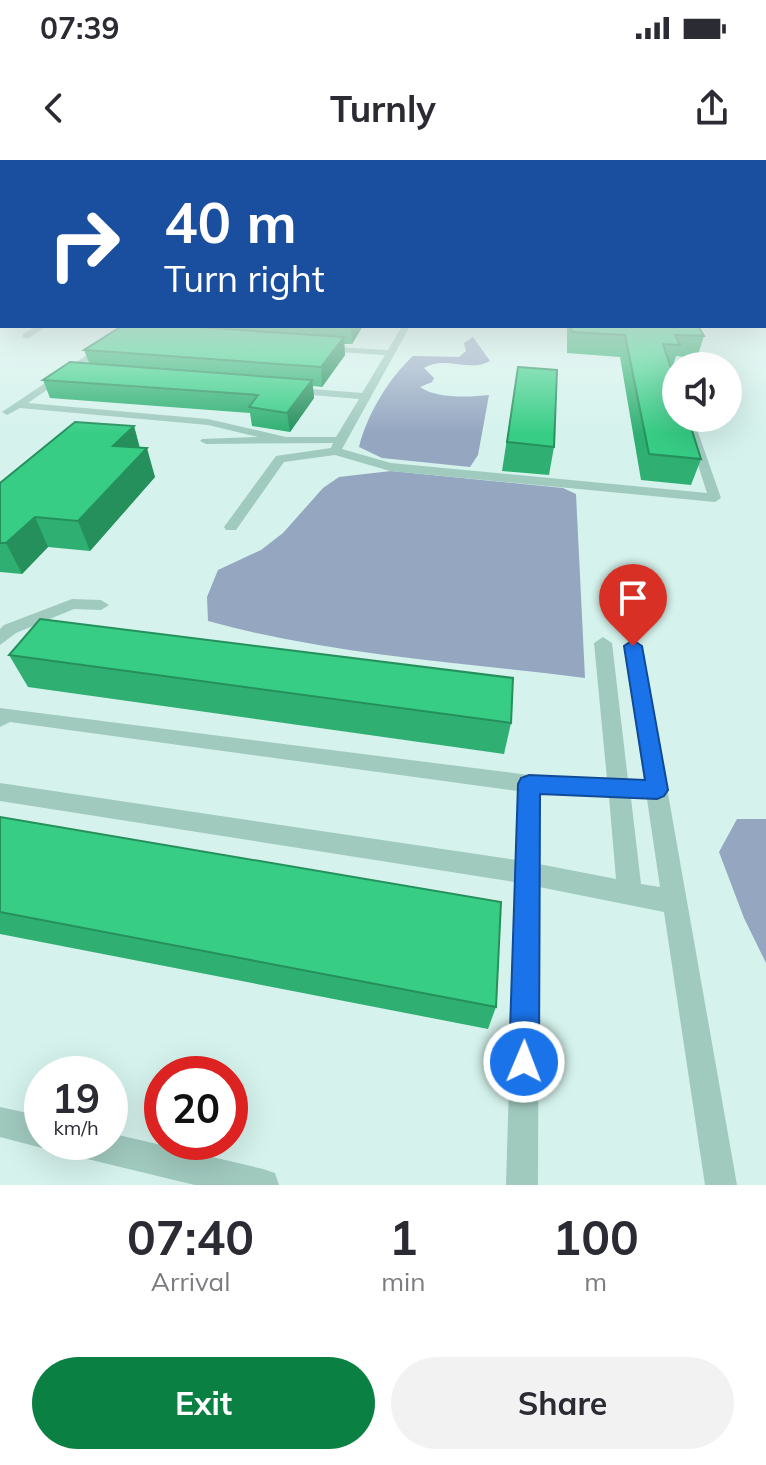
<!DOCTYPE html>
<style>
body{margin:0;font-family:Mulish,sans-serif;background:#f2f2f3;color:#2b2b33;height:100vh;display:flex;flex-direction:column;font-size:30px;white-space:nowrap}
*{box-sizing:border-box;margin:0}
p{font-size:26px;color:#7c7c81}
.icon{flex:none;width:44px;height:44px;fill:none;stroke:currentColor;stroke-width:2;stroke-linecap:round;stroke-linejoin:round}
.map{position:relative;height:1025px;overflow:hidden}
.sheet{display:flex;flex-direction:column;background:#fff;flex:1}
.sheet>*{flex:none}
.top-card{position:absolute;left:0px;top:0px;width:766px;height:168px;box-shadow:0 8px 32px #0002;background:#1a4fa0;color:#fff;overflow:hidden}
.buttons{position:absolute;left:662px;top:192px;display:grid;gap:16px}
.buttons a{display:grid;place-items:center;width:80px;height:80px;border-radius:50%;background:#fff;box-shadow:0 8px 32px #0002;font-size:40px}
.speed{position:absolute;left:24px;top:896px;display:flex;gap:16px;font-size:40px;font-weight:700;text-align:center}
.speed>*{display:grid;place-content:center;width:104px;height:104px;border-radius:50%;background:#fff;box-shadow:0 8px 32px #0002;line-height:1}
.speed small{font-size:20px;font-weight:400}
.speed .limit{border:12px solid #d22;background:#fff;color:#111}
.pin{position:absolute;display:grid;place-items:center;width:68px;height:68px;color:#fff;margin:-82px -34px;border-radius:50% 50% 50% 0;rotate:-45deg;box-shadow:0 0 8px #0007}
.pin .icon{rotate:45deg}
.me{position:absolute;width:88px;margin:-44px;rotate:1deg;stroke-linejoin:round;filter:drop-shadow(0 0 6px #0008)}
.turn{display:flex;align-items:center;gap:28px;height:168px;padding:0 32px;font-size:36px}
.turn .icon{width:104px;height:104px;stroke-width:2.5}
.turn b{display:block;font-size:56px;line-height:68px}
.eta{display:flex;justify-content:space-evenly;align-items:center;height:136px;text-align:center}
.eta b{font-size:48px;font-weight:700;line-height:56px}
.primary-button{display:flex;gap:16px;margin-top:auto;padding:16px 32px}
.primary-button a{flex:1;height:92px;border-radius:48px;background:#0b8043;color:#fff;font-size:32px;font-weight:700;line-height:92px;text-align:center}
.primary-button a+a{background:#f2f2f3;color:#2b2b33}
.status{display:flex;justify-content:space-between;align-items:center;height:56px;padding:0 40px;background:#fff;direction:ltr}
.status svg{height:22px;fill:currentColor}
header{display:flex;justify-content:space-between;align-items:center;height:104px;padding:0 32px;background:#fff;font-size:36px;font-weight:700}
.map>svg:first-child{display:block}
.green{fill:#95a6c1}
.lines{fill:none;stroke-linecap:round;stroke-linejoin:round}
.lane{fill:#a1cabf;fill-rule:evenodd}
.secondary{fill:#729d8e;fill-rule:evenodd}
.wall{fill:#2fb072}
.shaded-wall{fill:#26905d}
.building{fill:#37cd85;stroke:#26905d;stroke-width:2}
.route{fill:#1a73e8;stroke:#114b97;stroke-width:2}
</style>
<div class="status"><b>07:39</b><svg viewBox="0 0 49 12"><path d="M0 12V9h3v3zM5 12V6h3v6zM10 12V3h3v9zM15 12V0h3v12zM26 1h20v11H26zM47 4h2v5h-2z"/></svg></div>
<header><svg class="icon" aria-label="back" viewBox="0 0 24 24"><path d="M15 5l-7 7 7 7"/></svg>Turnly<svg class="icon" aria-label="share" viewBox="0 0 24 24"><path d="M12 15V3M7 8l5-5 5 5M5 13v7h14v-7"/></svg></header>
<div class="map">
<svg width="766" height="1025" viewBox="0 0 766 1025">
<rect width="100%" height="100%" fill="#d5f2ec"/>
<!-- green -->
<path class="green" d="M473,177L490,201C469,213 446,195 424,208L434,218L432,222L420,227C437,239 469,237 489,235L478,295L470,307L382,298L359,287C367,255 388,219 413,196L459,197L466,191L464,183Z
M391,311L563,328L576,334L585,518C460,502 330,495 208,461L207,437L218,410L261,390L283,373L323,328L339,317Z
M737,659H766V803L744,758L719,692Z"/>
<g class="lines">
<!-- lane -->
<path class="lane" d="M37,166H47L29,178H23V174Z
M130,166H139L28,243L208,259L286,277H336L359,239L288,233L283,230L288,227L362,233L385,195L321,191L318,186L388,190L402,166H410L342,289L391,303L707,333L683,258H693L721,338L715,342L390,311L335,295L284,302L236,370H226L224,367L276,296L331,288L333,283L206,284L200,281L202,279L258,277L208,265L20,248L7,255L2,252Z
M72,439L101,440L109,445L101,450L74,449L16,473L0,485V469L4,465Z
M603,477L612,483L628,620H644L624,486L633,480L642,486L737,1025H705L664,752L539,727L538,1025H506L515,722L0,641V623L516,700L518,631L10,562L0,567V548L529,615L607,619L594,483ZM540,633L609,637L616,719L539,704ZM631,638L647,639L660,727L641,724Z
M0,947L42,956V982L53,983L42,988L0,977Z
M110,973L263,1009L275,1013L279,1025H195L83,998L72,993L67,982H110Z"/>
<!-- secondary -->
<path class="secondary" d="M764,143H766V149H764Z"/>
</g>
<!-- wall -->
<path class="wall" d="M0,130H2V160H0Z
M122,166H363L352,184H344L345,195L322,227L313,226L314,238L290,272L252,266L250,253L50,238L43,220L89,203L84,190Z
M567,166H698L704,176L697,198L676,196L673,206H671L701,299L691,325L641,320L620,197L567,193Z
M518,207L554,287L549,315L502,311Z
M134,266L140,288L155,317L90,391L48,387L22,414L0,412V323Z
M9,495L511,563L504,594L28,527Z
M0,657L496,847L488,869L0,774Z"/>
<!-- shaded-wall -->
<path class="shaded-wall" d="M351,166H363L352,184Z
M344,177L345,195L322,227L321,207Z
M312,220L314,238L290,272L287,253Z
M134,266L141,294L113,286Z
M147,288L155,317L90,391L78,361Z
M35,357L48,387L22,414L6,383Z"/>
<!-- building -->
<path class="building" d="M0,130H2V143H0Z
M122,166H181L344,177L321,207L84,190Z
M571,166H698L704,176L675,175L680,185L663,184L676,223V258H688L701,299L649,294L625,175L572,172Z
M70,202L312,220L287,253L249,247L258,235L43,220Z
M518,207L557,210L554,287L507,282Z
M75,262L134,266L113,286L147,288L78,361L35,357L6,383H0V323Z
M40,459L513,518L511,563L9,495Z
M0,657L501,742L496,847L0,752Z"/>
<!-- sky -->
<linearGradient id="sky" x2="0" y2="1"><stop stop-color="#919aca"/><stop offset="0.47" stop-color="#ecf9f6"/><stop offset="1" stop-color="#ecf9f6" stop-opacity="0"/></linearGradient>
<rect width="766" height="274" fill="url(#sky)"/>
<!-- route -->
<path class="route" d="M633,480L642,486L668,630L664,636L657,639L540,634L539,902L535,913L524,917L514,913L509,902L518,624L521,618L529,615L645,620L624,486Z"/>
</svg>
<div class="buttons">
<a><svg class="icon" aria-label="sound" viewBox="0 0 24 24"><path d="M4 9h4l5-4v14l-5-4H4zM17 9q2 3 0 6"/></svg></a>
</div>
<div class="speed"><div>19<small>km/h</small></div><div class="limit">20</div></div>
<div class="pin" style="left:633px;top:486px;background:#d93025"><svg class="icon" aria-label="arrive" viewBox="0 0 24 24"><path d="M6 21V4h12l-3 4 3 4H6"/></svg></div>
<svg class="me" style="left:524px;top:902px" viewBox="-20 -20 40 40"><circle r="17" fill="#1a73e8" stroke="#fff" stroke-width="3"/><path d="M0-11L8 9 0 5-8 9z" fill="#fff"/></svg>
<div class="top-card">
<div class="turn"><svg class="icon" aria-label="right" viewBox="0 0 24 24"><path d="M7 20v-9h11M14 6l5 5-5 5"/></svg><div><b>40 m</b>Turn right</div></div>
</div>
</div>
<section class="sheet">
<div class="eta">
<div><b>07:40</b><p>Arrival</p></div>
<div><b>1</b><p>min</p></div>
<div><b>100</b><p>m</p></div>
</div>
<div class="primary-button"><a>Exit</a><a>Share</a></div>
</section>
